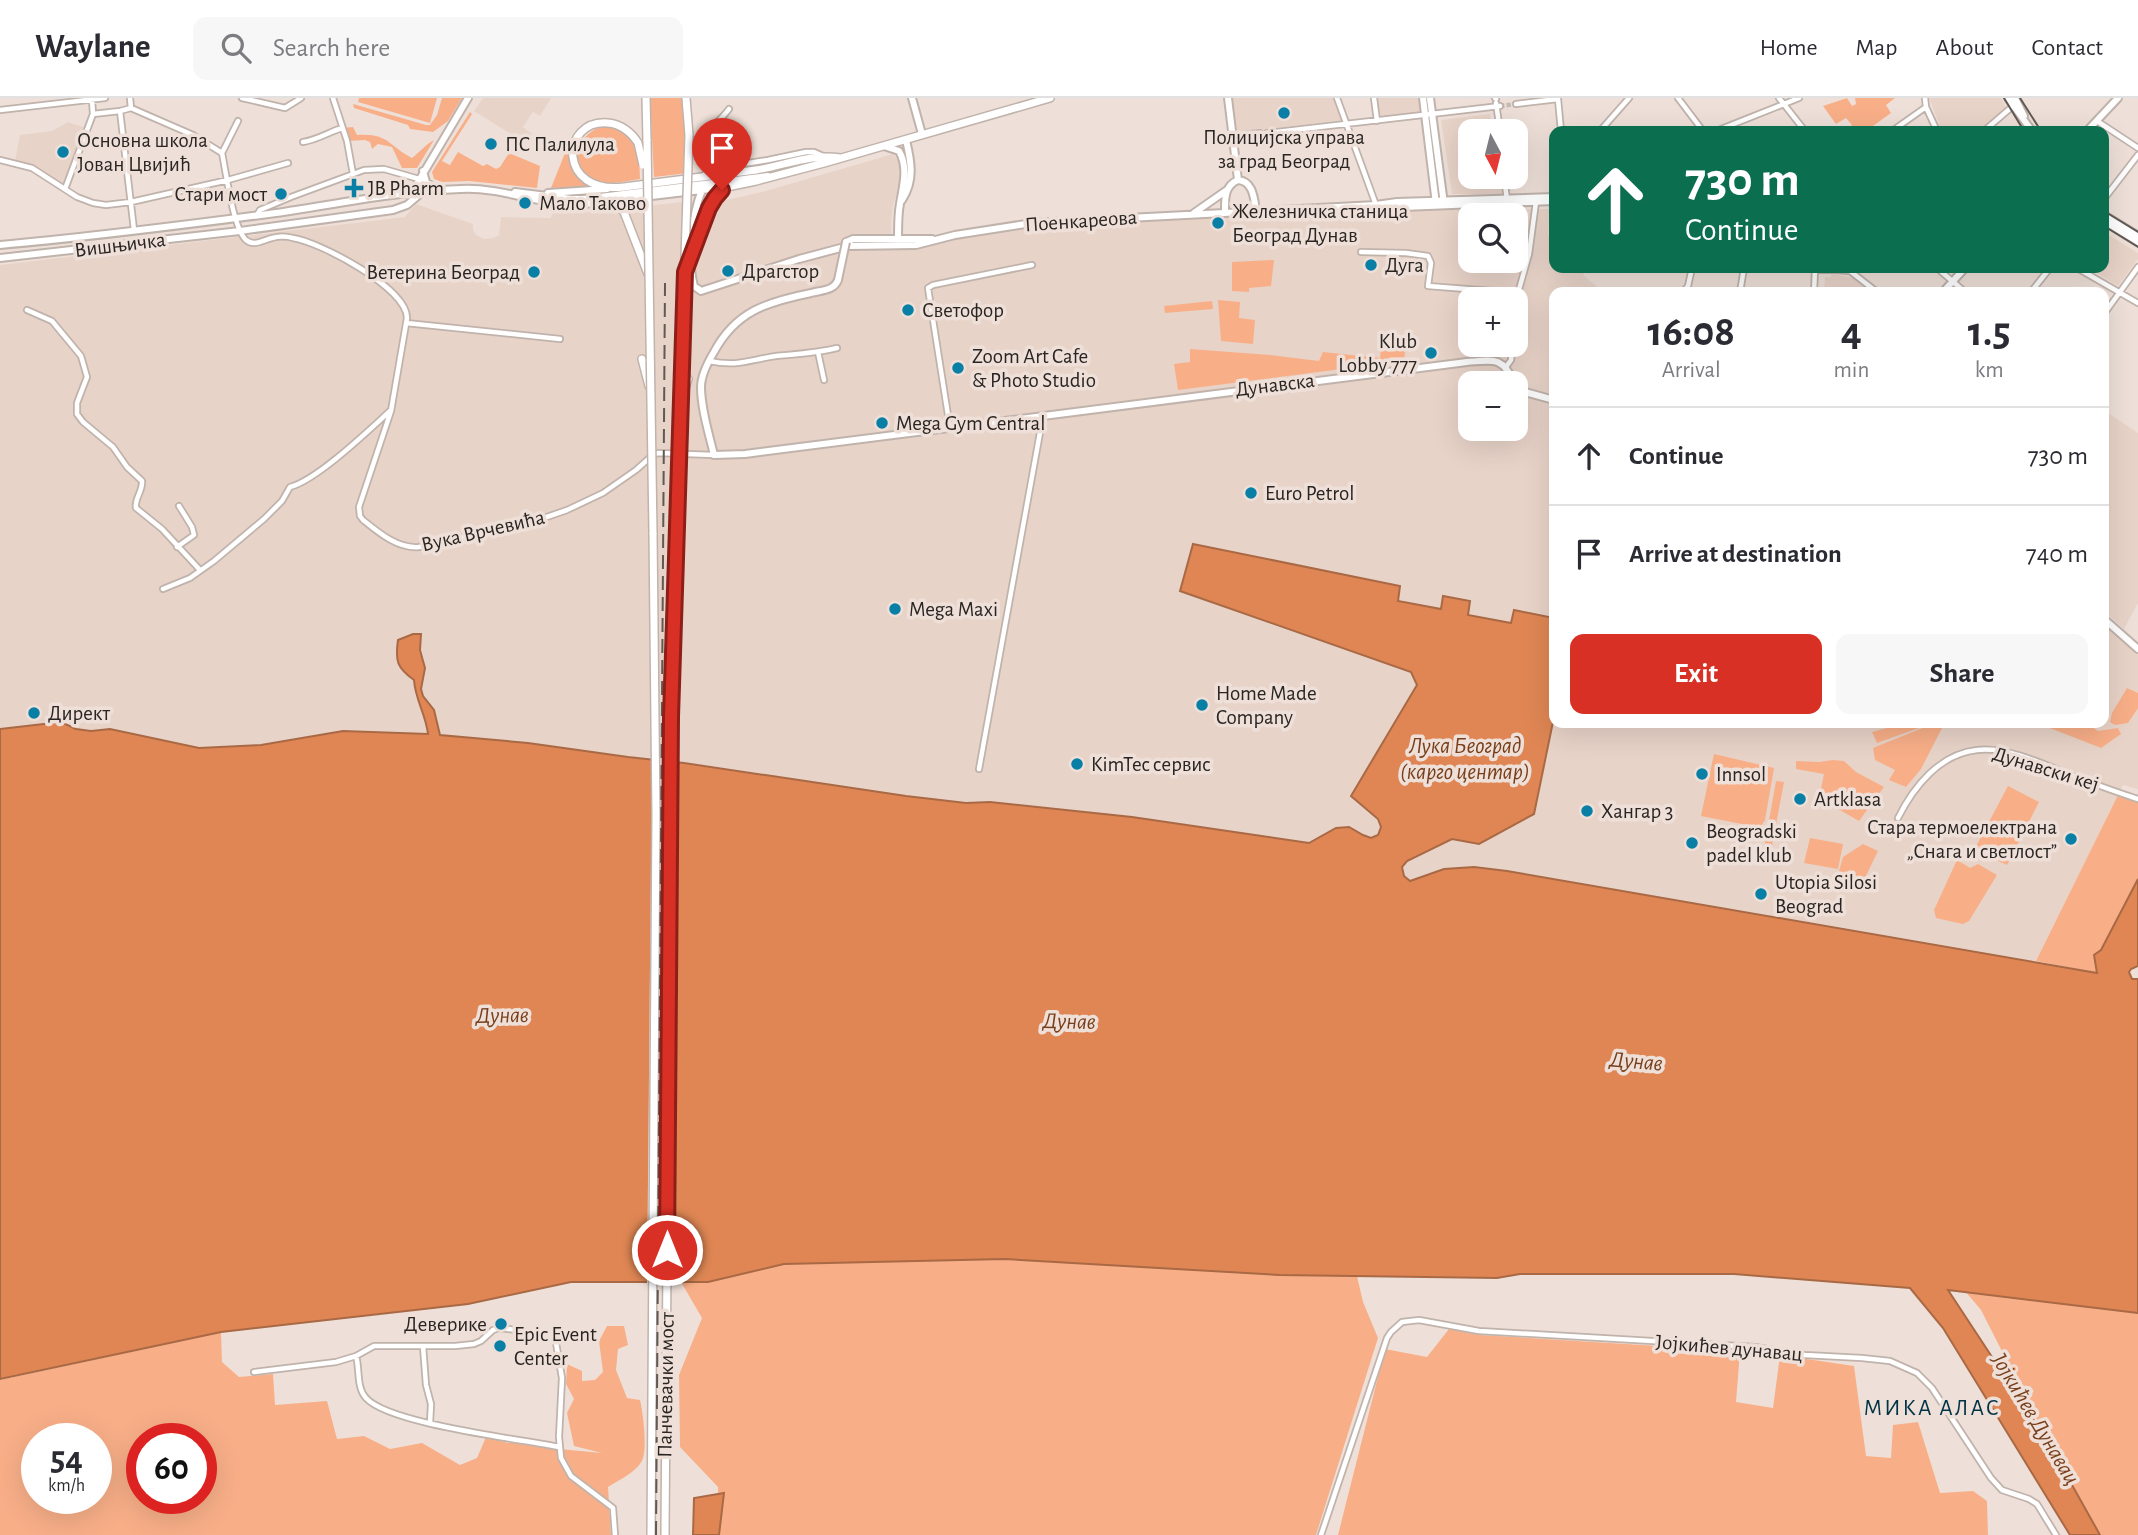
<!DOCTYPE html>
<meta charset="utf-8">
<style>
body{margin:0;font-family:"Alegreya Sans",sans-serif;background:#f7f7f7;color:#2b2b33;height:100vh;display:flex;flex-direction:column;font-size:26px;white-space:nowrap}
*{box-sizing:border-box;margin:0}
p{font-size:23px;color:#7c7c81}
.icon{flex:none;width:38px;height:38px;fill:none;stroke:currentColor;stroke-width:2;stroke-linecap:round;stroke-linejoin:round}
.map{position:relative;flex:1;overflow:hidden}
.side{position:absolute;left:1549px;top:189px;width:560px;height:441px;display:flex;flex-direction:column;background:#fff;border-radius:14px;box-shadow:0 7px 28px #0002}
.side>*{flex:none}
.hud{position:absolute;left:1549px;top:28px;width:560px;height:147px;border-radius:14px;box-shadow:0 7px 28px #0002;background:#0b6e4f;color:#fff;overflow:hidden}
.needle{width:46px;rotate:173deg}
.controls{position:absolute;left:1458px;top:21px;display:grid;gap:14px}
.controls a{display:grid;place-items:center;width:70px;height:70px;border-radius:14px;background:#fff;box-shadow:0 7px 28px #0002;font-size:35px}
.speed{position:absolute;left:21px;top:1325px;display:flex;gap:14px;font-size:35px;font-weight:700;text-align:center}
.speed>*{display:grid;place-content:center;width:91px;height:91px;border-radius:50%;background:#fff;box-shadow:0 7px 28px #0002;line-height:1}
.speed small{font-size:18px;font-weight:400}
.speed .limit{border:10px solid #d22;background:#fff;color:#111}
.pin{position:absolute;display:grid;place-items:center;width:60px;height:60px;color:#fff;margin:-72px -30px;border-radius:50% 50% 50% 0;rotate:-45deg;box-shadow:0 0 7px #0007}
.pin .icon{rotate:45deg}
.me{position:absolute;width:77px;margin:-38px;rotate:0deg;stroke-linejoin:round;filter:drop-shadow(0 0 5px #0008)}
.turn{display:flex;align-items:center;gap:24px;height:147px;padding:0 21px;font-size:32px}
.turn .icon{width:91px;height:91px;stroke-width:2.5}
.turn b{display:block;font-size:49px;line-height:60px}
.eta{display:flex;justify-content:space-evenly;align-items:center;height:119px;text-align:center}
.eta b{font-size:42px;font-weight:700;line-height:49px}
.cta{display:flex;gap:14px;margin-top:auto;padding:14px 21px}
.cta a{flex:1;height:80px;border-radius:14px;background:#d93025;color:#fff;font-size:28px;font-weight:700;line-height:80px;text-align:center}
.cta a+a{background:#f7f7f7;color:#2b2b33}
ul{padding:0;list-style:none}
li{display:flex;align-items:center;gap:21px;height:98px;padding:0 21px;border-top:2px solid #e1e1e2}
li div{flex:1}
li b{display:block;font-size:26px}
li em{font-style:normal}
header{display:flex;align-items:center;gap:42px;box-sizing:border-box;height:98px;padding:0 35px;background:#fff;border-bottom:2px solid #e1e1e2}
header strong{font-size:33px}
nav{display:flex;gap:38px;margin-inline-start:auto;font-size:24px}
.search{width:490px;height:63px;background:#f7f7f7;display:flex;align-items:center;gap:18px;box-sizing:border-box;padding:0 24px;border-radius:14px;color:#7c7c81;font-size:26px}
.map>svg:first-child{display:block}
.built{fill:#e8d3c8;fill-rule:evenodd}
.green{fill:#f8af88;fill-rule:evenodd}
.water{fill:#df8654;stroke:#a96945;stroke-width:2}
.pier{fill:#eee0d8}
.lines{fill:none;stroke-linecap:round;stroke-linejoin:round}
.street-tunnel{stroke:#c7bbb4;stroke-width:4.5;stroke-dasharray:4.5 2;stroke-linecap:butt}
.street-casing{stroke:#c0b3ac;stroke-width:8}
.secondary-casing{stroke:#c0b3ac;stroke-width:10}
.primary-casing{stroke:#c0b3ac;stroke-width:10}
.street{stroke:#fff;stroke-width:4.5}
.secondary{stroke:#fff;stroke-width:6}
.primary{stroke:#fff;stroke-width:7}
.tram{stroke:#605954;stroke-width:2}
.rail{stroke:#605954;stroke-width:2;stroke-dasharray:14 7;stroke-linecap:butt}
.secondary-bridge-casing{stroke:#c0b3ac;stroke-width:10;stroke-linecap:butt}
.primary-bridge-casing{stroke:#c0b3ac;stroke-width:10;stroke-linecap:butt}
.secondary-bridge{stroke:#fff;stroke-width:6}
.primary-bridge{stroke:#fff;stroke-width:7}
.route-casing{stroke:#8d1f18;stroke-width:18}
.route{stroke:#d93025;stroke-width:12}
.poi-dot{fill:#097fa6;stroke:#eee0d8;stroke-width:2.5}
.labels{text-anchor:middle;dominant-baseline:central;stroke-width:7;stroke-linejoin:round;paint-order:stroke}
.poi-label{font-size:21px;fill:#2a2522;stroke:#eee0d8;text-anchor:start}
.street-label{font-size:21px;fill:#2a2522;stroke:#eee0d8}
.water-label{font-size:23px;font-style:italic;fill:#793f1b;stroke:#eee0d8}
.neighbourhood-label{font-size:23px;letter-spacing:2px;fill:#003345;stroke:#eee0d8}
</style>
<header>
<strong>Waylane</strong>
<div class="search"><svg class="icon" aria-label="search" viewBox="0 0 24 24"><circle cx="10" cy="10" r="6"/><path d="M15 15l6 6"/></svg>Search here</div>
<nav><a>Home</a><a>Map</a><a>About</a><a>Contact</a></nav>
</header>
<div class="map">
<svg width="2138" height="1437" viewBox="0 0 2138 1437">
<rect width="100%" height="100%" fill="#eee0d8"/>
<!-- built -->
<path class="built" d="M483,0H551L540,18L533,14L523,29L532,36L525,45L474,13Z
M1232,0H1334L1343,22L1236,35Z
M1376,0H1419L1421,15L1378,20Z
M1929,0H2001L2007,11L1980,33H1942Z
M1490,16L1493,33H1470V79H1499L1502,96H1452L1441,22Z
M68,24L86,30L64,88L34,68L15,63L20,37L52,33Z
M893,56L899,62L902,72V81L893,107L891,125L892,151H916L954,141L1006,132L1067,126L1253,114L1549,111L1548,137H1554V170H1588L1583,177L1603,194H1554V625H2104V527L2138,557V691L2123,687L2036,863L1507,773L1474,769L1431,775L1410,783L1371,740L1363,737L1349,729L1336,730L1309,745L1132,719L990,704L966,705L906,698L656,660L628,659L528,645L440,637L434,612L423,598L421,591L424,561L420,552L422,538L401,573L414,582L415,596L424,615L429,637L199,650L110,631L91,633L76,631L61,624L0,631V167L405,119L416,106L473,126V132L476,137L484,141L493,140L499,137L501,119L551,120L553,112L571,115L592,114L709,101L727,102L762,94ZM1470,117H1516V163H1470ZM1470,201H1516V247H1470ZM1470,285H1516V331H1470Z
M2104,134L2138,155V161L2118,188L2089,170H2104Z
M1831,176L1853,180L1873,194H1824L1825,179H1831Z
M2105,313L2138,335V505L2124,531L2104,513V316Z"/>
<!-- green -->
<path class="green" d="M359,0H437L430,25L358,4Z
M442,0H462L448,23L433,34L410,31L408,27L354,10L353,6L426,27H430L437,17Z
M650,0H685L688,75L654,79Z
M1847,0L1852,8L1856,6L1855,0H1895L1886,7L1891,15L1866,33H1846L1852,27L1846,20L1836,26L1823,8Z
M470,14L472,16L442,63L450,67L458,54L483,68L487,66L496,71L500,69L509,55L540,68L537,90L469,83L442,84L434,81L432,74Z
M353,29L357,37C390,35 388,48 412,60C420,54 425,47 434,42L417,70H402L392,49L378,46L372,51L370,44L365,42L347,43L342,30Z
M601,29C634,26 640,54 640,81C626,83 604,89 590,81C566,67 578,36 601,29Z
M571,47C574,68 573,77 593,89L551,90L567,50Z
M1274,162L1271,188L1249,190V194L1232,193V164Z
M1218,202L1240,204L1239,220L1255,222L1253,246L1221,243Z
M1212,203L1213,211L1165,215L1164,208Z
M1382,241L1406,246L1404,263L1178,292L1174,266L1190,264V251L1270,257L1319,263L1323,254L1380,260Z
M2127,590L2138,595V610L2128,625L2115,627L2110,624L2112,615Z
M1906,625H1933L1877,645L1872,634Z
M1935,625L1942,630L1921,671L1906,689L1889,682L1895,672L1875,662L1873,650Z
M2037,625H2086L2098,633L2118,630L2121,636L2101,650Z
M1714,656L1774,670L1765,722L1761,728L1757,729L1701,718Z
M1833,662L1844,663L1856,674L1884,689L1859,723L1819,700L1824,676L1796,671V663L1819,664Z
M1776,683L1784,684L1771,753L1764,751Z
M2008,688L2039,704L2007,767L1974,752Z
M2119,695L2138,702V781L2101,852L2094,857L2098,875L2036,863Z
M1810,740L1843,746L1838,771L1804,765Z
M1863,746L1878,753L1862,786L1847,782L1839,773L1843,759Z
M1957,762L1970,770L1978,766L1997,777L1969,823L1963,826L1936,820L1934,812Z
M1005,1161L1233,1174L1357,1178L1363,1204L1378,1240L1316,1437H719L718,1389L680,1349L679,1277L702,1220L681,1184H708L784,1166Z
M1965,1193L2138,1215V1437H2100L2072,1391L1981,1212Z
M607,1228H624L628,1247L618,1251L616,1272L627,1300L640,1302C643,1314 647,1347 643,1360C639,1373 619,1382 608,1389L611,1437H0V1282L221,1234L222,1264L239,1279L273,1276L275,1307L327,1303L337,1341L364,1338L390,1351L422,1345L460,1367L477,1360L486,1339L508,1345H528L549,1350L602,1355L574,1348L567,1315L574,1301L566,1286L567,1266L582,1273V1283L595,1282L603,1274L599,1243ZM37,1340H96V1400H37ZM142,1340H201V1400H142Z
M1449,1231L1480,1237L1740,1253L1736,1304L1773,1310L1780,1257L1854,1268L1866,1358L1891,1360L1893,1327L1918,1324L1940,1395L1973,1393L1987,1403L1988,1437H1338L1385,1251L1427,1259Z"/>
<!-- water -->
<path class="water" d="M1193,446L1400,488L1398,503L1441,511L1443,498L1470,503L1468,517L1511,525L1514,512L1554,520V619L1534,716L1479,746L1452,741L1407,763L1402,769L1404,778L1410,783L1444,771L1474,769L1507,773L2097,875L2094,857L2101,852L2138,781V868L2131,871L2129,874L2132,881H2138V1215L1948,1192L2048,1344L2100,1437H2070L1943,1230L1910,1190L1734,1176H1520L1497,1180L1279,1177L1005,1161L784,1166L708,1184H571L468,1206L221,1234L0,1281V631L61,624L76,631L91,633L110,631L199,650L261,647L343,633L428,636C426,617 415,601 414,582C397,570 395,563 398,542L413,536H421L420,552L425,570L421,591L423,598L434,612L440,637L528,645L628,659L684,665L906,698L966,705L990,704L1132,719L1309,745L1336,730L1349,729L1363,737L1371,740L1378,737L1381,729L1378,721L1351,698L1417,587L1411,574L1180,493Z
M724,1395L719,1437H693L694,1400Z"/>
<!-- pier -->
<path class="pier" d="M652,658L674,660L670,1187H647Z"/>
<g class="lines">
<!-- street-tunnel -->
<path class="street-tunnel" d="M1500,8L1516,6"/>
<!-- street casing -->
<g class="street-casing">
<path id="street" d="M130,0L131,10L193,37L222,55C226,74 233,130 246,142C254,149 263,142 272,140C279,138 286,138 293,140C320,144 407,190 407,220L391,313L359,409L360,418L363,422C379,435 398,451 419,449L538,422L567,412L603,395L636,372L654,356L659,355L714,357
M242,0L285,10L301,0
M333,0L347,43L353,76
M1337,0L1376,107
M1374,0L1377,23
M1495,0L1496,1
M1678,0L1703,33
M1779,0L1805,33
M1925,0L1926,9L1937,33
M1558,1L1561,33
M1496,5L1500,33
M1516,6L1558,1
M0,12L105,0
M120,13L134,132
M93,16L120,13L131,10
M2097,23L2138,50
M1600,33L1629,0
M1716,33L1799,0
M1892,33L1926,9
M1984,33L2013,8
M1267,35L1500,8
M1233,38L1260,35
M303,44C317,42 329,34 342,30
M222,55L238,23
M0,62L32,70L77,99L93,105L106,107L131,104L228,82L288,65
M708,73C683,39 712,35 729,11
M702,79L710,71L768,62L806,54H814L823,58
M1504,79L1507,102
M65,91L93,16L92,2
M2104,101L2138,57
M257,117L260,112L291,99L364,72L384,71L419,81
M1361,154L1406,155L1428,158L1431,165L1428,188L1518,195
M1801,170L1850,173L1877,194
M1937,170L1965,194
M2077,170L2138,205
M1683,194L1688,188L1692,170
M1740,194L1744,170
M1814,194L1815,171
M2031,194L2050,170
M27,212L52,223L81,258L87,279L77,305V316L83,324L113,349L127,369L142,383C143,393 134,401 136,410L162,431L200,472
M2104,216L2138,169
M406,225L560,241
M1516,227L1518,195L1529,156L1536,104
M818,254L824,282
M709,263C738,269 749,262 776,258C797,256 817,255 837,250
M1506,269L1511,262L1513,247
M2104,312V313
M950,330L928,190L933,187L1032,167
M177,449L194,437L192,429L179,408
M163,491L190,480L214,463L264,421L282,403L290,389C317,382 368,333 390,313
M979,671L1043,318
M1898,720C1914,688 1940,656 1977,652C2009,648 2052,670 2081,681C2100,688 2119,695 2138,701
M423,1248L426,1287L431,1306L430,1325
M356,1258C360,1271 356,1289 366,1300C389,1326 520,1341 559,1349
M254,1274L336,1264L356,1258L374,1248H455L474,1246L481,1243L493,1232L499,1230L517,1232L555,1239L562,1280L559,1339L561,1360L571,1378L613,1410L615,1437
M1321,1437L1387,1240L1391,1234L1402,1224L1419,1222L1479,1233L1755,1249L1805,1257L1862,1260L1890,1263L1917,1275L1932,1290L1991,1380L2002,1392L2029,1401L2037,1406L2056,1437"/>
</g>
<!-- secondary casing -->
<g class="secondary-casing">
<path id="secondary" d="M912,0L922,36
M1228,0L1238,82
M1423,0L1436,106
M1430,0L1444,106
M2008,0L2032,33
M2015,0L2024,18
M2087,33L2118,0
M884,48L899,53C910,72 901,93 899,113C898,122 898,132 898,141
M423,73L426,84L436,91
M1238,82C1253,83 1254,100 1256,112
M702,92C692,116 687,163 694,188L701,193L799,161L848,148L916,147L955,137L1032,125L1376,107L1397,104L1554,99
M515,94L571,101H584L768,78
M548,95L607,91
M411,96L468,0
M902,102C915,82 911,63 906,42
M1389,108L1403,109L1554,103
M1225,114C1225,101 1224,88 1238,82
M1194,115L1227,92
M2104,117L2138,138
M2104,123L2138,144
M846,144L853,141H932
M0,147C92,139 184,127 276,115C337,106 399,93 461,91C501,89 537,106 576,107L727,89
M0,160L240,133L393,112L407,107L420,96
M838,182C834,193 821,192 811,195C767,204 736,213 714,254C708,264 701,277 701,289C701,311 709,336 714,357L745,356L1467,264C1493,262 1503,258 1514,285
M1943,194L1965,170
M1516,288L1525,294L1554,302
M2104,521L2138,551"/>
</g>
<!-- primary casing -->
<g class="primary-casing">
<path id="primary" d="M646,0L647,43
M686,0L689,37
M638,45C632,35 621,26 608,25C560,21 557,97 624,89C668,83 712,78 756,72C783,68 813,55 840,60
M603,105L617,107L624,114L648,176
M705,121L715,100L727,89L756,83L824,65L1050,0
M642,261L649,288
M681,303L688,281
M651,1437L656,717L653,435
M665,1437L671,619L676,434"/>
</g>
<!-- street -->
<use href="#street" class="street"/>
<!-- secondary -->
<use href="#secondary" class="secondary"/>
<!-- primary -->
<use href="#primary" class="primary"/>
<!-- tram -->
<path class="tram" d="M2004,0L2024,33
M2020,0L2041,33
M2104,113L2138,134
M2104,128L2138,149"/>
<!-- rail -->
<path class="rail" d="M656,1437L665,185"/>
<!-- secondary-bridge casing -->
<g class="secondary-bridge-casing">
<path id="secondary-bridge" d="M838,182L846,144"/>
</g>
<!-- primary-bridge casing -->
<g class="primary-bridge-casing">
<path id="primary-bridge" d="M647,43L653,435
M638,45L643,67
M688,167L705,121
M676,434L689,37"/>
</g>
<!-- secondary-bridge -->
<use href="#secondary-bridge" class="secondary-bridge"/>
<!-- primary-bridge -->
<use href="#primary-bridge" class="primary-bridge"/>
</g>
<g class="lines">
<!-- route casing -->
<g class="route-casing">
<path id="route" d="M667,1152L671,619L685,174L709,110L715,100L722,92"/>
</g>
<!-- route -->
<use href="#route" class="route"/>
</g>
<!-- markers -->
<g class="poi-dot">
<circle cx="1284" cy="15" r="7"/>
<circle cx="491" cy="46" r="7"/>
<circle cx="63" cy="54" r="7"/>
<path d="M350.5 79.5h7v7h7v7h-7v7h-7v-7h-7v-7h7z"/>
<circle cx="281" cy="96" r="7"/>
<circle cx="525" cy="105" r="7"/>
<circle cx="1218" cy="125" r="7"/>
<circle cx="1371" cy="167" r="7"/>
<circle cx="728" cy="173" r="7"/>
<circle cx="534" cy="174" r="7"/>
<circle cx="908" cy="212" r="7"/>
<circle cx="1431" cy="255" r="7"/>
<circle cx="958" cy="270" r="7"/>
<circle cx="882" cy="325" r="7"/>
<circle cx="1251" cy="395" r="7"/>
<circle cx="895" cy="511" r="7"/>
<circle cx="1202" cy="607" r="7"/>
<circle cx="34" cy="615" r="7"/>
<circle cx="1077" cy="666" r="7"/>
<circle cx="1702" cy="676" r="7"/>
<circle cx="1800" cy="701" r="7"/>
<circle cx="1587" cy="713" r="7"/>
<circle cx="2071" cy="741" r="7"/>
<circle cx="1692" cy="745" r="7"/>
<circle cx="1761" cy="796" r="7"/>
<circle cx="501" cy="1226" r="7"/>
<circle cx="500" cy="1248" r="7"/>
</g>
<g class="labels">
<!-- poi labels -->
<g class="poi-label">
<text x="1284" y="39" text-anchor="middle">Полицијска управа<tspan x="1284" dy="24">за град Београд</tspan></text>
<text x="77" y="42">Основна школа<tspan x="77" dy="24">Јован Цвијић</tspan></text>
<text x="505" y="46">ПС Палилула</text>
<text x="368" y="90">JB Pharm</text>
<text x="267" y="96" text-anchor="end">Стари мост</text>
<text x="539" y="105">Мало Таково</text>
<text x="1232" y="113">Железничка станица<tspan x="1232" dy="24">Београд Дунав</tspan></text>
<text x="1385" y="167">Дуга</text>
<text x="742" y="173">Драгстор</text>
<text x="520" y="174" text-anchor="end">Ветерина Београд</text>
<text x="922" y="212">Светофор</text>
<text x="1417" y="243" text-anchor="end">Klub<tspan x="1417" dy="24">Lobby 777</tspan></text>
<text x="972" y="258">Zoom Art Cafe<tspan x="972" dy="24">&amp; Photo Studio</tspan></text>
<text x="896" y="325">Mega Gym Central</text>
<text x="1265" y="395">Euro Petrol</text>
<text x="909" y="511">Mega Maxi</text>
<text x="1216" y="595">Home Made<tspan x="1216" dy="24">Company</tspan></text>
<text x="48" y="615">Директ</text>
<text x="1091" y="666">KimTec сервис</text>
<text x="1716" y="676">Innsol</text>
<text x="1814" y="701">Artklasa</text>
<text x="1601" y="713">Хангар 3</text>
<text x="2057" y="729" text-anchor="end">Стара термоелектрана<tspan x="2057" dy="24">„Снага и светлост”</tspan></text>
<text x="1706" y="733">Beogradski<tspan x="1706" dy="24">padel klub</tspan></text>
<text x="1775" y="784">Utopia Silosi<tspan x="1775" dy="24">Beograd</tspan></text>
<text x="487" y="1226" text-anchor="end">Деверике</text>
<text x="514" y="1236">Epic Event<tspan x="514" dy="24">Center</tspan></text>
</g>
<!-- street labels -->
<g class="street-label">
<text transform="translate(1081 123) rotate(-4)">Поенкареова</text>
<text transform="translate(120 147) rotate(-7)">Вишњичка</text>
<text transform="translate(1275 287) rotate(-7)">Дунавска</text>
<text transform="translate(483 433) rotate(-13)">Вука Врчевића</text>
<text transform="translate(2046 671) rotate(17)">Дунавски кеј</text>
<text transform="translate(1729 1250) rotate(5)">Јојкићев дунавац</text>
<text transform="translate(666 1287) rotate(-89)">Панчевачки мост</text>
</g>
<!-- water labels -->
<g class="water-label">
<text x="1465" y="648">Лука Београд<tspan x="1465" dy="26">(карго центар)</tspan></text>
<text transform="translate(502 918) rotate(-1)">Дунав</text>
<text transform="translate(1069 924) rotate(1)">Дунав</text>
<text transform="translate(1636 964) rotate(5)">Дунав</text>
<text transform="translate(2035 1321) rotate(59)">Јојкићев Дунавац</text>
</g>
<!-- neighbourhood labels -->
<g class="neighbourhood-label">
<text x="1932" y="1310">МИКА АЛАС</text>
</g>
</g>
</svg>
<div class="controls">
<a><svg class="needle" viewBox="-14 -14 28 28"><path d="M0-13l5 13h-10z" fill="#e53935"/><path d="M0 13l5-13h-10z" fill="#7c7c81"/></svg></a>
<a><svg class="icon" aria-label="search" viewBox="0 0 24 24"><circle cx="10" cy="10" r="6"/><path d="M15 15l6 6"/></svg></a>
<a>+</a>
<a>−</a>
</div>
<div class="speed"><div>54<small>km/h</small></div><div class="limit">60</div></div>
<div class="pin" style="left:722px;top:92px;background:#d93025"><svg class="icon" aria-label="arrive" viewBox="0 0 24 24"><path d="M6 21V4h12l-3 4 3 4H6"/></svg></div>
<svg class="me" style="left:667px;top:1152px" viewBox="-20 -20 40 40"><circle r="17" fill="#d93025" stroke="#fff" stroke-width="3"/><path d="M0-11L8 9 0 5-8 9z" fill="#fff"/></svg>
<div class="hud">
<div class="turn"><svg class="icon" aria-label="ahead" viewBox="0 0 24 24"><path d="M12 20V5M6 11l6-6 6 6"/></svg><div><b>730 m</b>Continue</div></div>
</div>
<section class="side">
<div class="eta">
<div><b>16:08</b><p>Arrival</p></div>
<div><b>4</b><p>min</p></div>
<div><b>1.5</b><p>km</p></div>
</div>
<ul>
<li><svg class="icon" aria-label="ahead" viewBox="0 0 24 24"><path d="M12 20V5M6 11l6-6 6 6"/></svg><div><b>Continue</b></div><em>730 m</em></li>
<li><svg class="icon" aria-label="arrive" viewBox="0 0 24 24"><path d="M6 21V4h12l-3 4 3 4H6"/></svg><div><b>Arrive at destination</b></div><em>740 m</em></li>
</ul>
<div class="cta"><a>Exit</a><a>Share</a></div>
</section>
</div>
